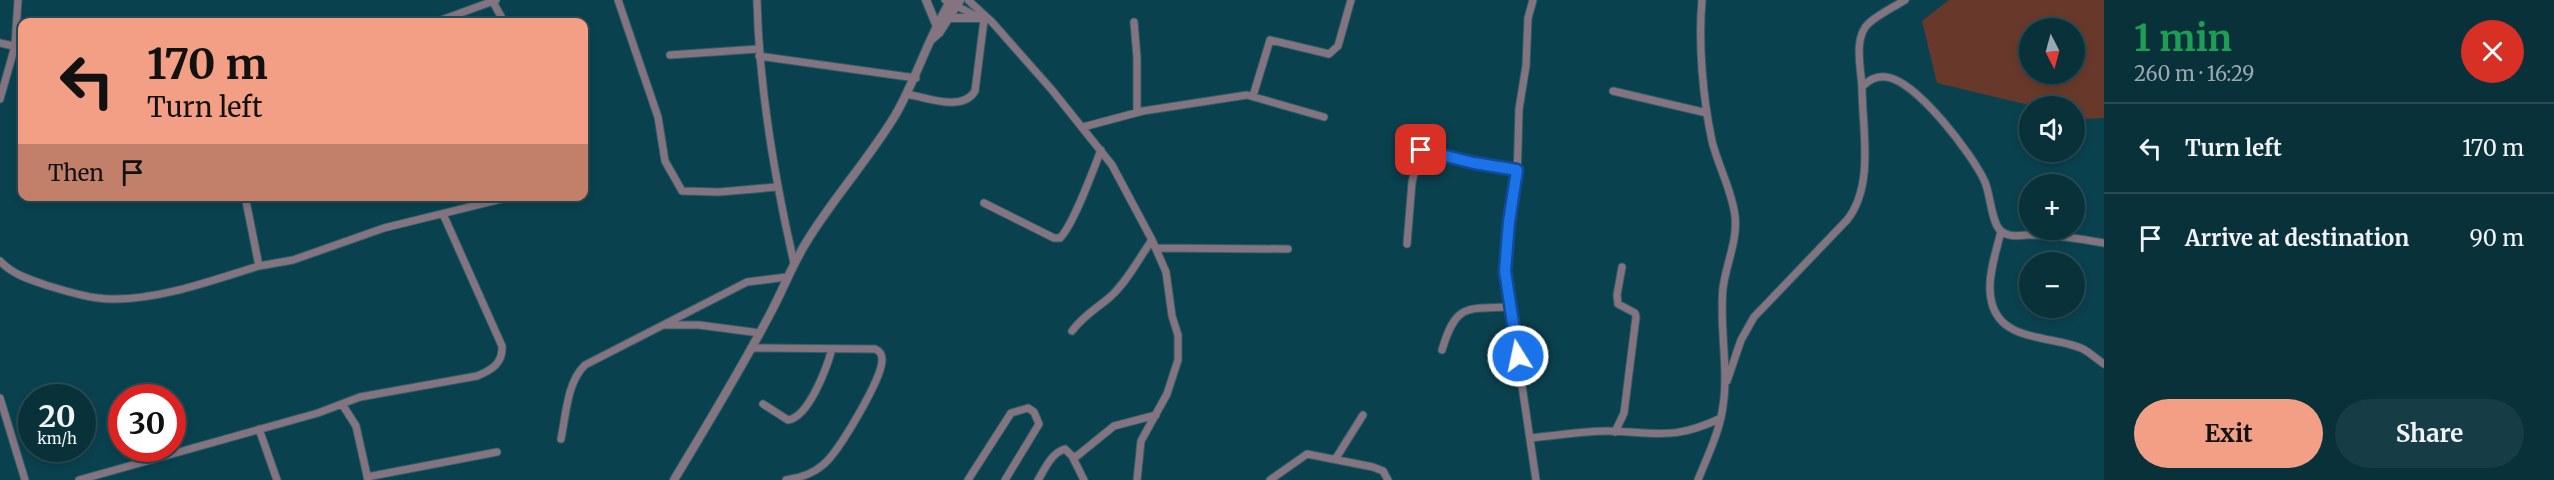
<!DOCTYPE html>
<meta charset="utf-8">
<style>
body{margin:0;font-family:Merriweather,serif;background:#163d45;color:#f1f3f6;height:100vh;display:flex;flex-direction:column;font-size:22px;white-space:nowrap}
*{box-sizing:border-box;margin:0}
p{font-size:20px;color:#98a9af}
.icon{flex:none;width:33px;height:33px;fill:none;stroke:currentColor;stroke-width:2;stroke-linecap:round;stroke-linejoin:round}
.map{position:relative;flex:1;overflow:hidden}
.drawer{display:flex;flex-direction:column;background:#08313a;width:450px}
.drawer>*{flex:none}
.hud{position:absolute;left:18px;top:18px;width:570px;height:183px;border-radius:12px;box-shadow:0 3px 9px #0003,0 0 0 2px #294c54;background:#f39f85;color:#111;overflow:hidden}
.needle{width:39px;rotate:174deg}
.tools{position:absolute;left:2019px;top:18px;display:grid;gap:12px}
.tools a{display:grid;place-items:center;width:66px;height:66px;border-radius:50%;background:#08313a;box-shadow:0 3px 9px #0003,0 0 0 2px #294c54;font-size:30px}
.speed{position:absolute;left:18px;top:384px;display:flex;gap:12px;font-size:30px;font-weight:700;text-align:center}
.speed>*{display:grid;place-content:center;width:78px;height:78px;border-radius:50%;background:#08313a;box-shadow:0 3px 9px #0003,0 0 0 2px #294c54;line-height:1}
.speed small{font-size:15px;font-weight:400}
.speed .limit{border:9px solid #d22;background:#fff;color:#111}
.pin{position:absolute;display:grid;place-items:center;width:51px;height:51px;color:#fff;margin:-26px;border-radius:12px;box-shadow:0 3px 9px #0006}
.me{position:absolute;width:66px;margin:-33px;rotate:350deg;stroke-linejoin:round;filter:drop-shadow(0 0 4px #0008)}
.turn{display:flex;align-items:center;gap:21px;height:126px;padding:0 30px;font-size:27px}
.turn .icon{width:78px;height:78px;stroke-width:2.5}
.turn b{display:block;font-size:42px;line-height:51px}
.then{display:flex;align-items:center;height:57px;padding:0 30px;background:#0003;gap:12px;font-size:22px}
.round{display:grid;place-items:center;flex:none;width:63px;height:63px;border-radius:32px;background:#163d45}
.overview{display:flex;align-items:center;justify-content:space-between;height:102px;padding:0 30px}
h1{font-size:36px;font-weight:700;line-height:45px;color:#1e9e55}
.button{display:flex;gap:12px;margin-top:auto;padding:12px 30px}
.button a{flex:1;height:69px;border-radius:36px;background:#f39f85;color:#111;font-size:24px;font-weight:700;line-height:69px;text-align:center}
.button a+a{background:#163d45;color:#f1f3f6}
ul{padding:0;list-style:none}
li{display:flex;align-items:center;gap:18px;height:90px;padding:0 30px;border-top:2px solid #294c54}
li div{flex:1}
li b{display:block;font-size:22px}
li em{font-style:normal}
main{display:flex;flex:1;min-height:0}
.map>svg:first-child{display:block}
.green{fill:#68392b;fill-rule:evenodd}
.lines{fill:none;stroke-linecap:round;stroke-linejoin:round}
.minor-casing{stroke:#2e5f6b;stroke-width:9}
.tertiary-casing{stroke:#2e5f6b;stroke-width:10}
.minor{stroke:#84747f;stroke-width:7}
.tertiary{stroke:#84747f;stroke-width:8}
.route-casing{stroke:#114b97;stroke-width:15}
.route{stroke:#1a73e8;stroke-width:10}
</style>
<main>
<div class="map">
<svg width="2104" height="480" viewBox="0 0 2104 480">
<rect width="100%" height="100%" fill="#0a414e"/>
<!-- green -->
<path class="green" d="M1949,0H2104V118L2084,119L2075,117L2074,106H2033L1937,83L1922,21ZM2030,28H2074V74H2030Z"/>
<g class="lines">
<!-- minor casing -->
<g class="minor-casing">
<path id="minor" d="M492,0L504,22
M618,0L658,117L665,161L682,191L719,192L777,187
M757,0C759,89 774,176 794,263
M945,0L978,17
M968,0L992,22L1052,90L1112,165L1152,240L1166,272L1172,316L1178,335V360L1167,394L1141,441L1137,480
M1533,0L1528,18L1526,66L1519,109L1517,181L1509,222L1505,271L1536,480
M1905,0C1894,7 1879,14 1869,23C1853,37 1861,68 1862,87C1869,80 1875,76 1886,77C1916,80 1973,155 1985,182C1990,194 1992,223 2000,230C2007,237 2017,236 2026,235C2053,234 2078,238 2104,243
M436,22L496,0
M1134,22L1137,58V112
M0,43L22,48
M670,55L758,49
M759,56L916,78
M1613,91L1707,113
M907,94C926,98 963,112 975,91L984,20
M1253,96L1270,40L1329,54L1338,46L1351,0
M0,99L15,46L18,0
M1083,127L1143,111L1247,95L1324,117
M245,196L259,266L293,260L384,228L514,196
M984,203L1054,238H1060C1074,224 1093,170 1101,150
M2001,231C1997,249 1989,271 1990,290C1992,343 2046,334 2081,348C2090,352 2096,359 2104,364
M1407,244L1412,182L1420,151L1474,163L1517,169
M1156,248L1288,249
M0,261C13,275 31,280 49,286C69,292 91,299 112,299C160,300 213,280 259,266
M664,325H699L760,333
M1072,331C1084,315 1096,309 1110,297C1127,282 1139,258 1152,240
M751,348L875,349C880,351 882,354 882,360C882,379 839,451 824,464C813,474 800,478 786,480
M1442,350C1456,303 1466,309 1509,307
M1727,381L1741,340L1754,317L1847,220C1875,185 1862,128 1862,87
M0,398L25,480
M342,404L356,426L368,480
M763,404L788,420C809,417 827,367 832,349
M259,429L277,480
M1615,432L1624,413L1636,317L1635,313L1618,304L1617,295L1622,267
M1530,438C1555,436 1582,431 1608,431C1657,432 1673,441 1721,418
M561,439C566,415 567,382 585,365L747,282L787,277
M1072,456L1084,480
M1336,458L1363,415
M367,477L497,452
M79,480L318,413L360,397L477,376C492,370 503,363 502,346L443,214
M968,480L1011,413L1028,408L1034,412L1039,424L1005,480
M1038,480C1045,469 1051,453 1065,449L1072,456H1077L1114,426L1156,415
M1270,480L1307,454L1373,467L1383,471L1388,480
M1698,480C1707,457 1720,431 1723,406C1729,367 1719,327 1723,288C1726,264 1738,240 1735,216C1732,190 1718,166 1712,141C1703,99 1698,43 1702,0"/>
</g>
<!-- tertiary casing -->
<g class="tertiary-casing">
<path id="tertiary" d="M926,0L936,24
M949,18H980
M932,39L939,33L960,0
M674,480C707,425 740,371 770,314C783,290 792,265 807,241C834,197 869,159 896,114C917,77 929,36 951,0"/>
</g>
<!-- minor -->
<use href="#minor" class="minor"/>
<!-- tertiary -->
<use href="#tertiary" class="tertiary"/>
</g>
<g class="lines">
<!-- route casing -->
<g class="route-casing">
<path id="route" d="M1421,150L1474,163L1517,170L1509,222L1505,271L1518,356"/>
</g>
<!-- route -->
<use href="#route" class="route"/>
</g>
</svg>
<div class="tools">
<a><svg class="needle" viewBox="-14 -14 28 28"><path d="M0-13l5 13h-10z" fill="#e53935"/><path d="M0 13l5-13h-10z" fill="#98a9af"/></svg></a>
<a><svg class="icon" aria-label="sound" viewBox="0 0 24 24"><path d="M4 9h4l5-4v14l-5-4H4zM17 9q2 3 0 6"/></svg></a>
<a>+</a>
<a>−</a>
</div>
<div class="speed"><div>20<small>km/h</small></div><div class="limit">30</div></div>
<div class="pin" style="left:1421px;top:150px;background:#d93025"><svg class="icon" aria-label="arrive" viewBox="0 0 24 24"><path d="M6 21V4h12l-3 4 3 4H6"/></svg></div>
<svg class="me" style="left:1518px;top:356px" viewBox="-20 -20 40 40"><circle r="17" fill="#1a73e8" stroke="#fff" stroke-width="3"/><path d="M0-11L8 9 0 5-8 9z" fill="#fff"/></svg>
<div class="hud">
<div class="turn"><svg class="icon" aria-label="left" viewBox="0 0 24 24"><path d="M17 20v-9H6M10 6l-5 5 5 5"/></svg><div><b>170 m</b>Turn left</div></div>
<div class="then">Then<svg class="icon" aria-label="arrive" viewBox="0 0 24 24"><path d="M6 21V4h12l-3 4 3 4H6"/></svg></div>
</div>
</div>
<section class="drawer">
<div class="overview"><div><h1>1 min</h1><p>260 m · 16:29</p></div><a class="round" style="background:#d93025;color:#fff"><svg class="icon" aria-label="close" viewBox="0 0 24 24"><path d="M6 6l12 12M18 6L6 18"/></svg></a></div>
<ul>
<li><svg class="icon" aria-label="left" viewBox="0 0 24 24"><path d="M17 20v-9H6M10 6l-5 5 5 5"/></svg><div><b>Turn left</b></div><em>170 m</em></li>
<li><svg class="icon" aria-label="arrive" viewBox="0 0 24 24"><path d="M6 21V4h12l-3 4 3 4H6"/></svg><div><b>Arrive at destination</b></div><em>90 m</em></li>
</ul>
<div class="button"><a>Exit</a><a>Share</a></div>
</section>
</main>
